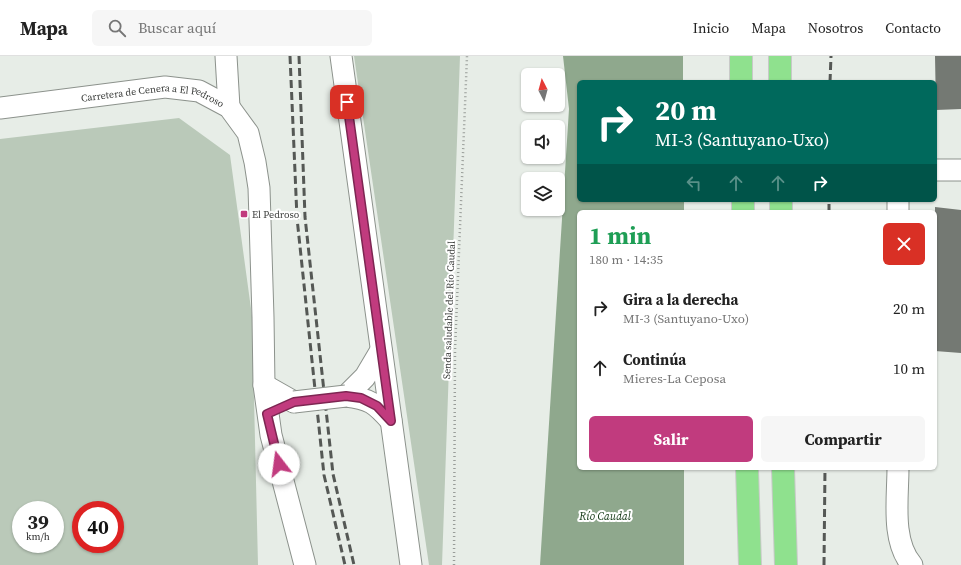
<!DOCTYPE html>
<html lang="es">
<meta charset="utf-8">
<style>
body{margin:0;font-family:"Source Serif 4",serif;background:#f6f6f6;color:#222;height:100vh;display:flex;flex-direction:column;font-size:15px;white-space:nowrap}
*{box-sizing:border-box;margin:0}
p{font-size:13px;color:#767676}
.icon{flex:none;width:22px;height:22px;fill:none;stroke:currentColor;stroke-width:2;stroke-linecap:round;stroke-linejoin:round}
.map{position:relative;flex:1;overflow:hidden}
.sheet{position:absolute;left:577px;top:154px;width:360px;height:260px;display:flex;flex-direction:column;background:#fff;border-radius:6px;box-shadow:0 1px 3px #0004}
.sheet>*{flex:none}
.guide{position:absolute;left:577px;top:24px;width:360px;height:122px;border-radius:6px;box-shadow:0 1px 3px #0004;background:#00695c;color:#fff;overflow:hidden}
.needle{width:26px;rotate:354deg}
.tools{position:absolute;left:521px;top:12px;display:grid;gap:8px}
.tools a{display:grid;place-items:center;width:44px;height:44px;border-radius:6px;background:#fff;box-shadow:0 1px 3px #0004;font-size:20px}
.speed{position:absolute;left:12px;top:445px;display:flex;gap:8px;font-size:20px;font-weight:700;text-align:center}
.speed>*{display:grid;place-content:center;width:52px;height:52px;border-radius:50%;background:#fff;box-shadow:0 1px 3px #0004;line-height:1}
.speed small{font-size:10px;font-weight:400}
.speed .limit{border:6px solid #d22;background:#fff;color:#111}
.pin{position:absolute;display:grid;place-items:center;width:34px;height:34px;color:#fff;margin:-17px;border-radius:8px;box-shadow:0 2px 6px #0006}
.me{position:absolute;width:44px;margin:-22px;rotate:345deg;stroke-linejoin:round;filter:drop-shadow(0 0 3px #0008)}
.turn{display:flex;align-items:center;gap:14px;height:84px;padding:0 12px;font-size:18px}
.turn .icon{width:52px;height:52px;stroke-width:2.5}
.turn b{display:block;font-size:28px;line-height:34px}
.lanes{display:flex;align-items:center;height:38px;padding:0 12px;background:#0003;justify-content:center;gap:20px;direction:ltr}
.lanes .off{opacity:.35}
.round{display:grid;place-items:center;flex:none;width:42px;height:42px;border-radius:6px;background:#f6f6f6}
.headline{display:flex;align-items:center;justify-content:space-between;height:68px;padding:0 12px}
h1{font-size:24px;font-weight:700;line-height:30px;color:#1e9e55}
.button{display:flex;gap:8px;margin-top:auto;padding:8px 12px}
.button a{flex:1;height:46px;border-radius:6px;background:#c13b7e;color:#fff;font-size:16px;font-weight:700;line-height:46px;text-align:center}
.button a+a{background:#f6f6f6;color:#222}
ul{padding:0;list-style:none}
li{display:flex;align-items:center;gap:12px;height:60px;padding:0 12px}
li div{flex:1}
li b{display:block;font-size:15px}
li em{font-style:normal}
header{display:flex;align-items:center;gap:24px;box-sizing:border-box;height:56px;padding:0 20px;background:#fff;border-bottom:1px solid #e0e0e0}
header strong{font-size:19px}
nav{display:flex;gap:22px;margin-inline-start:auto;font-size:14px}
.search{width:280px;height:36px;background:#f6f6f6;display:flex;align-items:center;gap:10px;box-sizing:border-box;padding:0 14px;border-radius:6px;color:#767676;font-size:15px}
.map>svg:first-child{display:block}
.green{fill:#bac9b9;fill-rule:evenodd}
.water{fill:#8fa88d}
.building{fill:#747973}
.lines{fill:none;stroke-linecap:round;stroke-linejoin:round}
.minor-casing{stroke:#8c928c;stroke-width:23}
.highway-casing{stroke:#c8c9c8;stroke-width:24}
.path{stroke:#999d99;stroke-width:2.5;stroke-dasharray:1 3;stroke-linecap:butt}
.minor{stroke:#fff;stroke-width:21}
.highway{stroke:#8fe18e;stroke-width:22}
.rail{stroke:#555855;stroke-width:3;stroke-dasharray:8 4;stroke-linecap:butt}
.minor-bridge-casing{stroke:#8c928c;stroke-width:23;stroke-linecap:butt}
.minor-bridge{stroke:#fff;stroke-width:21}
.route-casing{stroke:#7d2652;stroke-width:10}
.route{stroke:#c13b7e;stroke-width:7}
.poi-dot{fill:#c13b7e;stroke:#fff;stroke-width:1.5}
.labels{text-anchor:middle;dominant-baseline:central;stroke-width:4;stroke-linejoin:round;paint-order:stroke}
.street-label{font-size:10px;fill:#3b3d3b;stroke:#fff}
.poi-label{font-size:10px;fill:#3b3d3b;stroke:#fff;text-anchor:start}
.water-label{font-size:11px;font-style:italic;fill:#0c330e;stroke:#fff}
</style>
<header>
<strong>Mapa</strong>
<div class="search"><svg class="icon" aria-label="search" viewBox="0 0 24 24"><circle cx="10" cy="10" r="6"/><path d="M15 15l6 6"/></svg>Buscar aquí</div>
<nav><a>Inicio</a><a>Mapa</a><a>Nosotros</a><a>Contacto</a></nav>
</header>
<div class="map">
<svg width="961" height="509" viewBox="0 0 961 509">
<rect width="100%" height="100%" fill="#e7ede7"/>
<!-- green -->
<path class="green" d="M354,0H460L442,509H429Z
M179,62L230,99L252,260L258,509H0V83ZM21,454H55V488H21ZM81,454H115V488H81Z"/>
<!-- water -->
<path class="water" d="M563,0H683V26H579V144H684V156H579V412H684V509H540L569,53Z"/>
<!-- building -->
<path class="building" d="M935,0H961V53L936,54Z
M935,151L961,154V297L935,295Z"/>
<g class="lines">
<!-- minor casing -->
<g class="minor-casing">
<g id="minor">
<path d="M226,0L229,51"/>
<path d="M341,0L411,509"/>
<path id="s1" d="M0,52L165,31L199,35L229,51L248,77L255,106L259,132L263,261L264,329L271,379L305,509"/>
<path d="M935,114H961"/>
<path d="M898,156V144"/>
<path d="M264,329L294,346"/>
<path d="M346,340L365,321L381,294"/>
<path d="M346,340C370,343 375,347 391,365"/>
<path d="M898,412C898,442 891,485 912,509"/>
</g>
</g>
<!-- highway casing -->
<g class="highway-casing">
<path id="highway" d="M741,0V26
M780,0V26
M743,144V156
M781,144V156
M747,412L750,509
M783,412L786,509"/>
</g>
<!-- path -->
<path class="path" d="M454,509L455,294L467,0"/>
<!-- minor -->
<use href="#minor" class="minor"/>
<!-- highway -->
<use href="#highway" class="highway"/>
<!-- rail -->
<path class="rail" d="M290,0L297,162L324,419L345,509
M299,0L305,161L333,418L354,509
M830,26L831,0
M829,156V144
M824,509L825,412"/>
<!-- minor-bridge casing -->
<g class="minor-bridge-casing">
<path id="minor-bridge" d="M294,346L346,340"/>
</g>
<!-- minor-bridge -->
<use href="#minor-bridge" class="minor-bridge"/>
</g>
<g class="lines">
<!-- route casing -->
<g class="route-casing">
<path id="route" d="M279,408L267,358L294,346L346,340L361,342L377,350L391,365L347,46"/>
</g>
<!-- route -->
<use href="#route" class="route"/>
</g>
<!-- markers -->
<rect class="poi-dot" x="240" y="154" width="8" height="8" rx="2"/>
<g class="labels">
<!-- street labels -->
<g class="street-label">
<text stroke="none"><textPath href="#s1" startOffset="155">Carretera de Cenera a El Pedroso</textPath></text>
<text transform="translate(449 254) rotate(-88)">Senda saludable del Río Caudal</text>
</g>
<!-- poi labels -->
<g class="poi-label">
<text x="252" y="158">El Pedroso</text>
</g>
<!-- water labels -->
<g class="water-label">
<text x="605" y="460">Río Caudal</text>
</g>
</g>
</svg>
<div class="tools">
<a><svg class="needle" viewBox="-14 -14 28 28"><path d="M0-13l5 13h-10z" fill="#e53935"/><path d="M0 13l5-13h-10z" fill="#767676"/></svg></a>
<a><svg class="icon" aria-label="sound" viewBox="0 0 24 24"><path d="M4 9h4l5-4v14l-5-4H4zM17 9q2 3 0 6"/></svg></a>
<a><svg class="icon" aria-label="layers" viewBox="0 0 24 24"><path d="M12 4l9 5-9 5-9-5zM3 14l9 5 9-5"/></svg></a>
</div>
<div class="speed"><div>39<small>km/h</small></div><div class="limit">40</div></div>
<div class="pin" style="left:347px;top:46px;background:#d93025"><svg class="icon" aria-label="arrive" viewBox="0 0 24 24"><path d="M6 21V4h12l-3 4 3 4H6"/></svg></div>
<svg class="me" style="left:279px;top:408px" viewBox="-20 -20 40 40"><circle r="19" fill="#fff"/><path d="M0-13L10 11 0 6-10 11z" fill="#c13b7e"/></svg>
<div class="guide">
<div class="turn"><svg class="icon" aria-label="right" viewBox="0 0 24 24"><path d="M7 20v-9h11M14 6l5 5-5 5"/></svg><div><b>20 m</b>MI-3 (Santuyano-Uxo)</div></div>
<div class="lanes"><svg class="icon off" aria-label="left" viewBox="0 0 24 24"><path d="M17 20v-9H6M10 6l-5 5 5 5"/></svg><svg class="icon off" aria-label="ahead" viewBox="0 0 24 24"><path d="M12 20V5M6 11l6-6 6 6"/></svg><svg class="icon off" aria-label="ahead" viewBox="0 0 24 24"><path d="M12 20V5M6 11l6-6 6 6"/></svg><svg class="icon" aria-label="right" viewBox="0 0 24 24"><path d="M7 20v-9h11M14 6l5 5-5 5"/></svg></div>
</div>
<section class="sheet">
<div class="headline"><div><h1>1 min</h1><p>180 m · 14:35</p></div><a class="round" style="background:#d93025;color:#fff"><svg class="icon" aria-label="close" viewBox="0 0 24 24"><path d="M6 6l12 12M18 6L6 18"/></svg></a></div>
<ul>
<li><svg class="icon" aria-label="right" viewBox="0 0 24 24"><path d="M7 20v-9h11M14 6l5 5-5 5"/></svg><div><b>Gira a la derecha</b><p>MI-3 (Santuyano-Uxo)</p></div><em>20 m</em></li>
<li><svg class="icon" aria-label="ahead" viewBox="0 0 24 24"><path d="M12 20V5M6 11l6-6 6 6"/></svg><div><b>Continúa</b><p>Mieres-La Ceposa</p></div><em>10 m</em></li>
</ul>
<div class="button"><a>Salir</a><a>Compartir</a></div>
</section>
</div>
